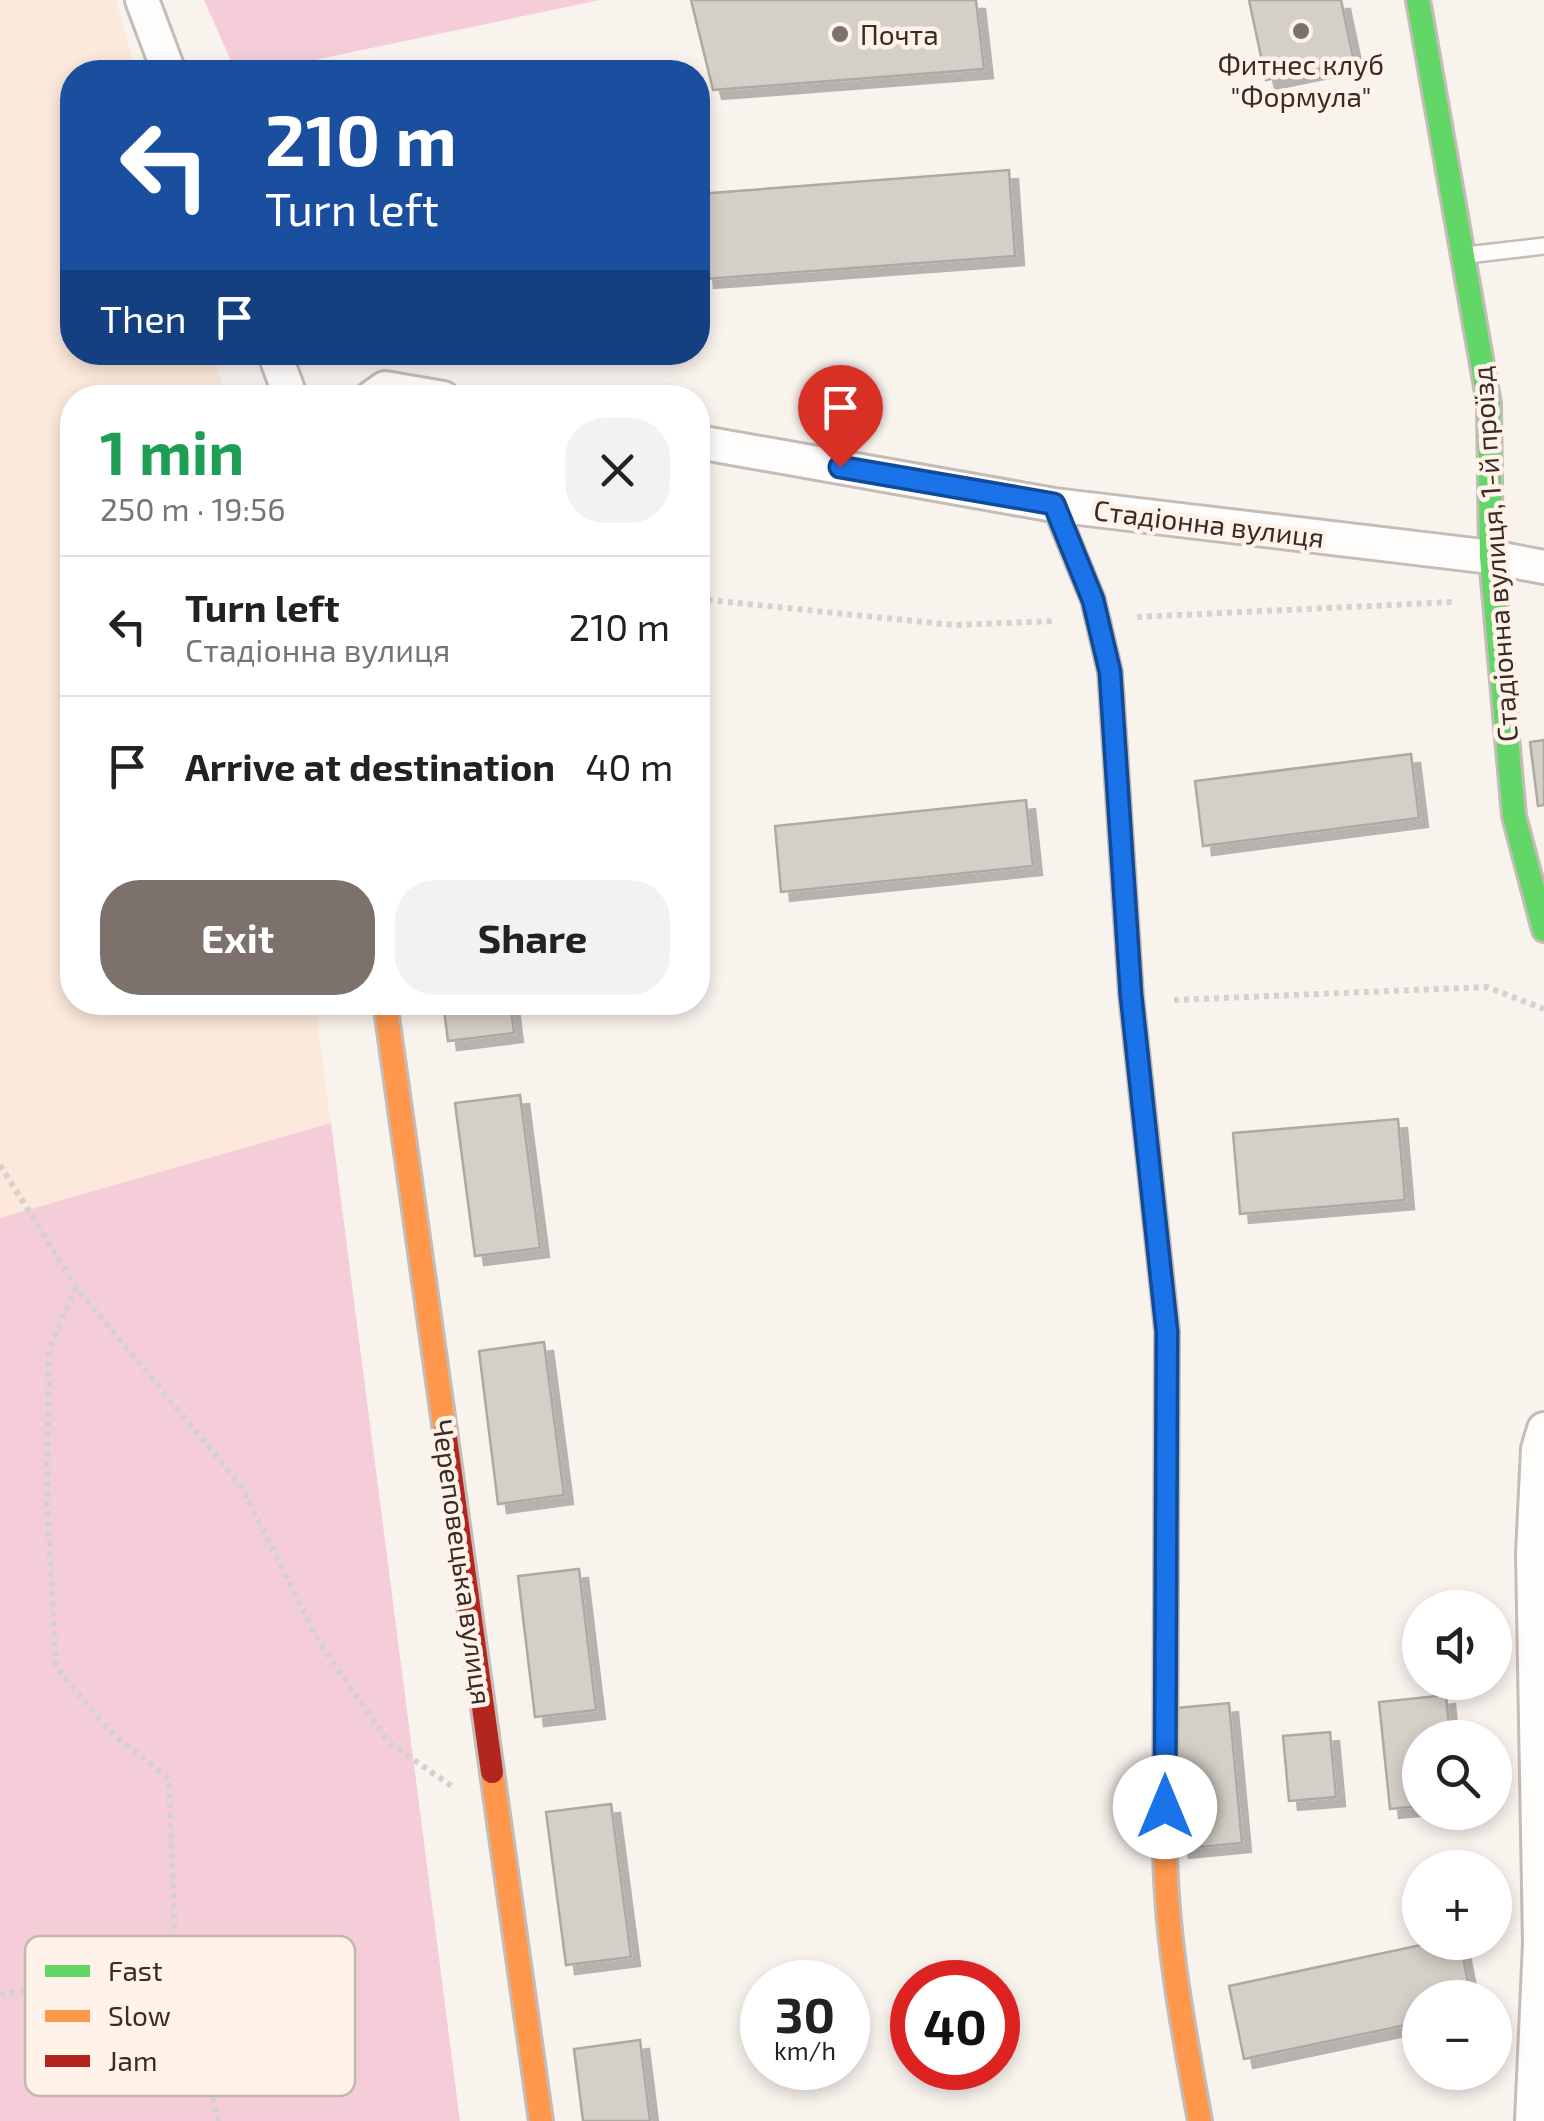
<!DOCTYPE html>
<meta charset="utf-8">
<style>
body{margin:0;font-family:"Exo 2",sans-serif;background:#f2f2f2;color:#222;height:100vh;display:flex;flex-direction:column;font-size:38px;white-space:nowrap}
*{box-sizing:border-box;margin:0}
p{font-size:32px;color:#767676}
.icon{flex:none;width:55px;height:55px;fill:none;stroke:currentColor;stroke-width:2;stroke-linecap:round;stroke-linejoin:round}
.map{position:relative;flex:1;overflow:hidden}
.details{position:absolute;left:60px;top:385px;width:650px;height:630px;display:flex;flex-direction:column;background:#fff;border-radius:40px;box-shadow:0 5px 15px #0003}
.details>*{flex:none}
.guide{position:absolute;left:60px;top:60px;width:650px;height:305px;border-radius:40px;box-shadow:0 5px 15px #0003;background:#1a4fa0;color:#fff;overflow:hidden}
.fabs{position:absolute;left:1402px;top:1590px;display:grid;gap:20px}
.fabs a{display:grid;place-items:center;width:110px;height:110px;border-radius:50%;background:#fff;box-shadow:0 5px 15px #0003;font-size:50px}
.speed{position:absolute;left:740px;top:1960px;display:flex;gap:20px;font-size:50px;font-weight:700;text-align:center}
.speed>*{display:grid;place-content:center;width:130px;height:130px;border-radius:50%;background:#fff;box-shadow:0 5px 15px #0003;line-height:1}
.speed small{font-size:25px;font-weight:400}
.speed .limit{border:15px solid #d22;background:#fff;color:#111}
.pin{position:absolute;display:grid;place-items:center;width:85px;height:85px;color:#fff;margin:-102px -42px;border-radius:50% 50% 50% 0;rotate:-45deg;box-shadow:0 0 10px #0007}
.pin .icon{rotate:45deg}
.me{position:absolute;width:110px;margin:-55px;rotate:0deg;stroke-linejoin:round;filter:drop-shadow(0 0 8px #0008)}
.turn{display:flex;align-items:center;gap:35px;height:210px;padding:0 40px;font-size:45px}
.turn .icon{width:130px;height:130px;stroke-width:2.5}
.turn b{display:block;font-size:70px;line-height:85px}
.then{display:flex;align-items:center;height:95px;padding:0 40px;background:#0003;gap:20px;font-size:38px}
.round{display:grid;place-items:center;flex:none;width:105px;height:105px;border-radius:40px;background:#f2f2f2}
.head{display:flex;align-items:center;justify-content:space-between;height:170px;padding:0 40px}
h1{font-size:60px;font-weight:700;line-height:75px;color:#1e9e55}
.primary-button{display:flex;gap:20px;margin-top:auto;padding:20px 40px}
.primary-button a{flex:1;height:115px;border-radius:40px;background:#7c726b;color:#fff;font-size:40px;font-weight:700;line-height:115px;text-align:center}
.primary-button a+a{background:#f2f2f2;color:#222}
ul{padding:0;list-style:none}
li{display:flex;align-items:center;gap:30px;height:140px;padding:0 40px;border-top:2px solid #e0e0e0}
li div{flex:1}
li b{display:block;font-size:38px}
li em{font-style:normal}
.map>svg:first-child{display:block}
.built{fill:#fce9db}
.green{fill:#f5cdd9}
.building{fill:#d4cfc7;stroke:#aea9a2;stroke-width:2.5;filter:url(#shadow)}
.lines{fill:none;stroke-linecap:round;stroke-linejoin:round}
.lane-casing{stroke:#c4bcb6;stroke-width:20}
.street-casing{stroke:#c4bcb6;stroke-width:38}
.fast-casing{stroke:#c4bcb6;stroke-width:28}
.slow-casing{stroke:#c4bcb6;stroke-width:28}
.jam-casing{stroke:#c4bcb6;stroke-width:28}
.path{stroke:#d4d2cf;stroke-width:6;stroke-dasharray:5 5;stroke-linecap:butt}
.lane{stroke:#fefdfc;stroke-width:15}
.street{stroke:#fefdfc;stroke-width:32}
.fast{stroke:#63d668;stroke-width:22}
.slow{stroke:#ff974d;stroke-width:22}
.jam{stroke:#b3261e;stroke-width:22}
.route-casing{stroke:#114b97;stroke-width:25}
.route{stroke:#1a73e8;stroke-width:18}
.poi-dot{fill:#7c726b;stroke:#fef2e9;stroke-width:4}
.labels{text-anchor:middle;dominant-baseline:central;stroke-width:9;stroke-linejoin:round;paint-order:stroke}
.poi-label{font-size:28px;fill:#382c24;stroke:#fef2e9;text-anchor:start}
.street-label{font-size:28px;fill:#382c24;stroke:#fef2e9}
.key{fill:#fef2e9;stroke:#c3b7ae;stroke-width:2.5}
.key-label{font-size:28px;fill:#382c24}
</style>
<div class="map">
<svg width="1544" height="2121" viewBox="0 0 1544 2121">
<defs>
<filter id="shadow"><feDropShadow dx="9" dy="9" stdDeviation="0" flood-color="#0004"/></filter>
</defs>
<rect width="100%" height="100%" fill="#f9f3ee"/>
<!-- built -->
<path class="built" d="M0,0H116L136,72H72V352L213,353L226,397L72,398V1002L315,1003L460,2121H0Z"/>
<!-- green -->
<path class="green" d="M204,0H600L257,72H236Z
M331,1123L460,2121H0V1218Z"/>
<!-- building -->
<path class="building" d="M691,0H976L984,69L713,90Z
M1249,0H1341L1354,62L1266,80Z
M1009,170L1015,256L705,279L698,194Z
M1544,740V805L1538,806L1530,742Z
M1411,754L1419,818L1203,846L1195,781Z
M1026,800L1033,866L781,892L775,826Z
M443,1002H510L514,1033L448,1041Z
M520,1095L540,1248L475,1256L455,1103Z
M1398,1119L1405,1200L1240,1214L1233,1133Z
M544,1342L564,1495L498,1504L479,1351Z
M579,1569L596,1710L535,1717L518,1576Z
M1446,1695L1450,1738H1420V1806L1390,1809L1379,1702Z
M1229,1703L1242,1843L1180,1849L1166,1709Z
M1330,1732L1336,1797L1289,1801L1283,1736Z
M611,1804L631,1957L566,1965L546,1812Z
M1435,1942H1460L1471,1998H1420V2022L1244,2059L1229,1986Z
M640,2040L650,2121H583L574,2049Z"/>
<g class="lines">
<!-- lane casing -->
<g class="lane-casing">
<path id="lane" d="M1467,255L1544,246"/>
</g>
<!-- street casing -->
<g class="street-casing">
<path id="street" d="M142,0L169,72
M274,352L291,398
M371,398L385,388L443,398
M698,442L1054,505L1491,557L1544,567
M1532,2121L1540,1943L1533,1554L1538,1449L1544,1429"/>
</g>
<!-- fast casing -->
<g class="fast-casing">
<path id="fast" d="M1418,0L1489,404L1491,557L1514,816L1544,930"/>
</g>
<!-- slow casing -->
<g class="slow-casing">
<path id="slow" d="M1054,505L1093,600L1110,672L1131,995L1148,1153
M385,1002L445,1431
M492,1772L541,2121
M1165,1840C1165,1934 1183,2028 1200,2121"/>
</g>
<!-- jam casing -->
<g class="jam-casing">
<path id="jam" d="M1148,1153L1167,1331L1165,1840
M445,1431L492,1772"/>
</g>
<!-- path -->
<path class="path" d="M698,599L954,625L1055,621
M1137,617L1454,602
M1174,1000L1487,987L1544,1009
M0,1165L76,1287L241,1486L319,1642L389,1743L453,1787
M76,1287L49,1350L47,1499L56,1668L114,1735L169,1779L176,1968L219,2121
M0,1995L33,1989H123L176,1968"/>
<!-- lane -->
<use href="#lane" class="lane"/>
<!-- street -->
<use href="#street" class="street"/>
<!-- fast -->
<use href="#fast" class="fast"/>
<!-- slow -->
<use href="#slow" class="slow"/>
<!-- jam -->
<use href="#jam" class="jam"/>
</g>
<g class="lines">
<!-- route casing -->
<g class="route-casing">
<path id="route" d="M840,467L1054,504L1093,600L1110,672L1131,995L1167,1332L1165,1807"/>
</g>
<!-- route -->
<use href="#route" class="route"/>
</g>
<!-- markers -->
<g class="poi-dot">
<circle cx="1301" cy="31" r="10"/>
<circle cx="840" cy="34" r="10"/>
</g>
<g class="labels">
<!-- poi labels -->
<g class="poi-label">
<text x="860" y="34">Почта</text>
<text x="1301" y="64" text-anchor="middle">Фитнес клуб<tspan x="1301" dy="32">"Формула"</tspan></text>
</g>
<!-- street labels -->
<g class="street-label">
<text transform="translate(1209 523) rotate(7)">Стадіонна вулиця</text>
<text transform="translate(1494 554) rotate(-94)">Стадіонна вулиця, 1-й проїзд</text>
<text transform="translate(463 1562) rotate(82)">Череповецька вулиця</text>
</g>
</g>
<!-- legend -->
<rect x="25" y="1936" width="330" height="160" rx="15" class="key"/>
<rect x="45" y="1965" width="45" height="12" fill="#63d668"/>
<rect x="45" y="2010" width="45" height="12" fill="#ff974d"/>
<rect x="45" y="2055" width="45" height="12" fill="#b3261e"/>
<g class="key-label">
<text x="108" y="1981">Fast</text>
<text x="108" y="2026">Slow</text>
<text x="108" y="2071">Jam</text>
</g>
</svg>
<div class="fabs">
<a><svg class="icon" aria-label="sound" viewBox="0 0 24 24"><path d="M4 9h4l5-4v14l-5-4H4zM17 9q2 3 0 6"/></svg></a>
<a><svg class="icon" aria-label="search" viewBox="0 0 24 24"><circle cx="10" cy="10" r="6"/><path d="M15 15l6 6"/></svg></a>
<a>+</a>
<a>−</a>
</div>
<div class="speed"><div>30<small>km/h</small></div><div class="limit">40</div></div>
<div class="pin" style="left:840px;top:467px;background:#d93025"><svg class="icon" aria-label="arrive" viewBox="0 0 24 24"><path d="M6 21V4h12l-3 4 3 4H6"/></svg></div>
<svg class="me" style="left:1165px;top:1807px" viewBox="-20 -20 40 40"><circle r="19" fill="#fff"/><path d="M0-13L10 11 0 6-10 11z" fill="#1a73e8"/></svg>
<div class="guide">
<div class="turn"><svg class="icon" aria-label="left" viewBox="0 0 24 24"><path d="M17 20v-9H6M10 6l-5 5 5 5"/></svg><div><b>210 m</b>Turn left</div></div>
<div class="then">Then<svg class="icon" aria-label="arrive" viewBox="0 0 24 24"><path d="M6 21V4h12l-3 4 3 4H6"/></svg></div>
</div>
<section class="details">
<div class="head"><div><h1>1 min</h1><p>250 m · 19:56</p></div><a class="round"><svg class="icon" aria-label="close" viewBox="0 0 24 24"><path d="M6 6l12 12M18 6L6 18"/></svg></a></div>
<ul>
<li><svg class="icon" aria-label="left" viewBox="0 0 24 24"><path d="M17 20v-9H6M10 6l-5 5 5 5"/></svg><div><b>Turn left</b><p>Стадіонна вулиця</p></div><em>210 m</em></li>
<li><svg class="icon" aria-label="arrive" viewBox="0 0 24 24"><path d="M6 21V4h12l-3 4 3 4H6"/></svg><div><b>Arrive at destination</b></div><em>40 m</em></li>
</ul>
<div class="primary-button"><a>Exit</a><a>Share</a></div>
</section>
</div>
